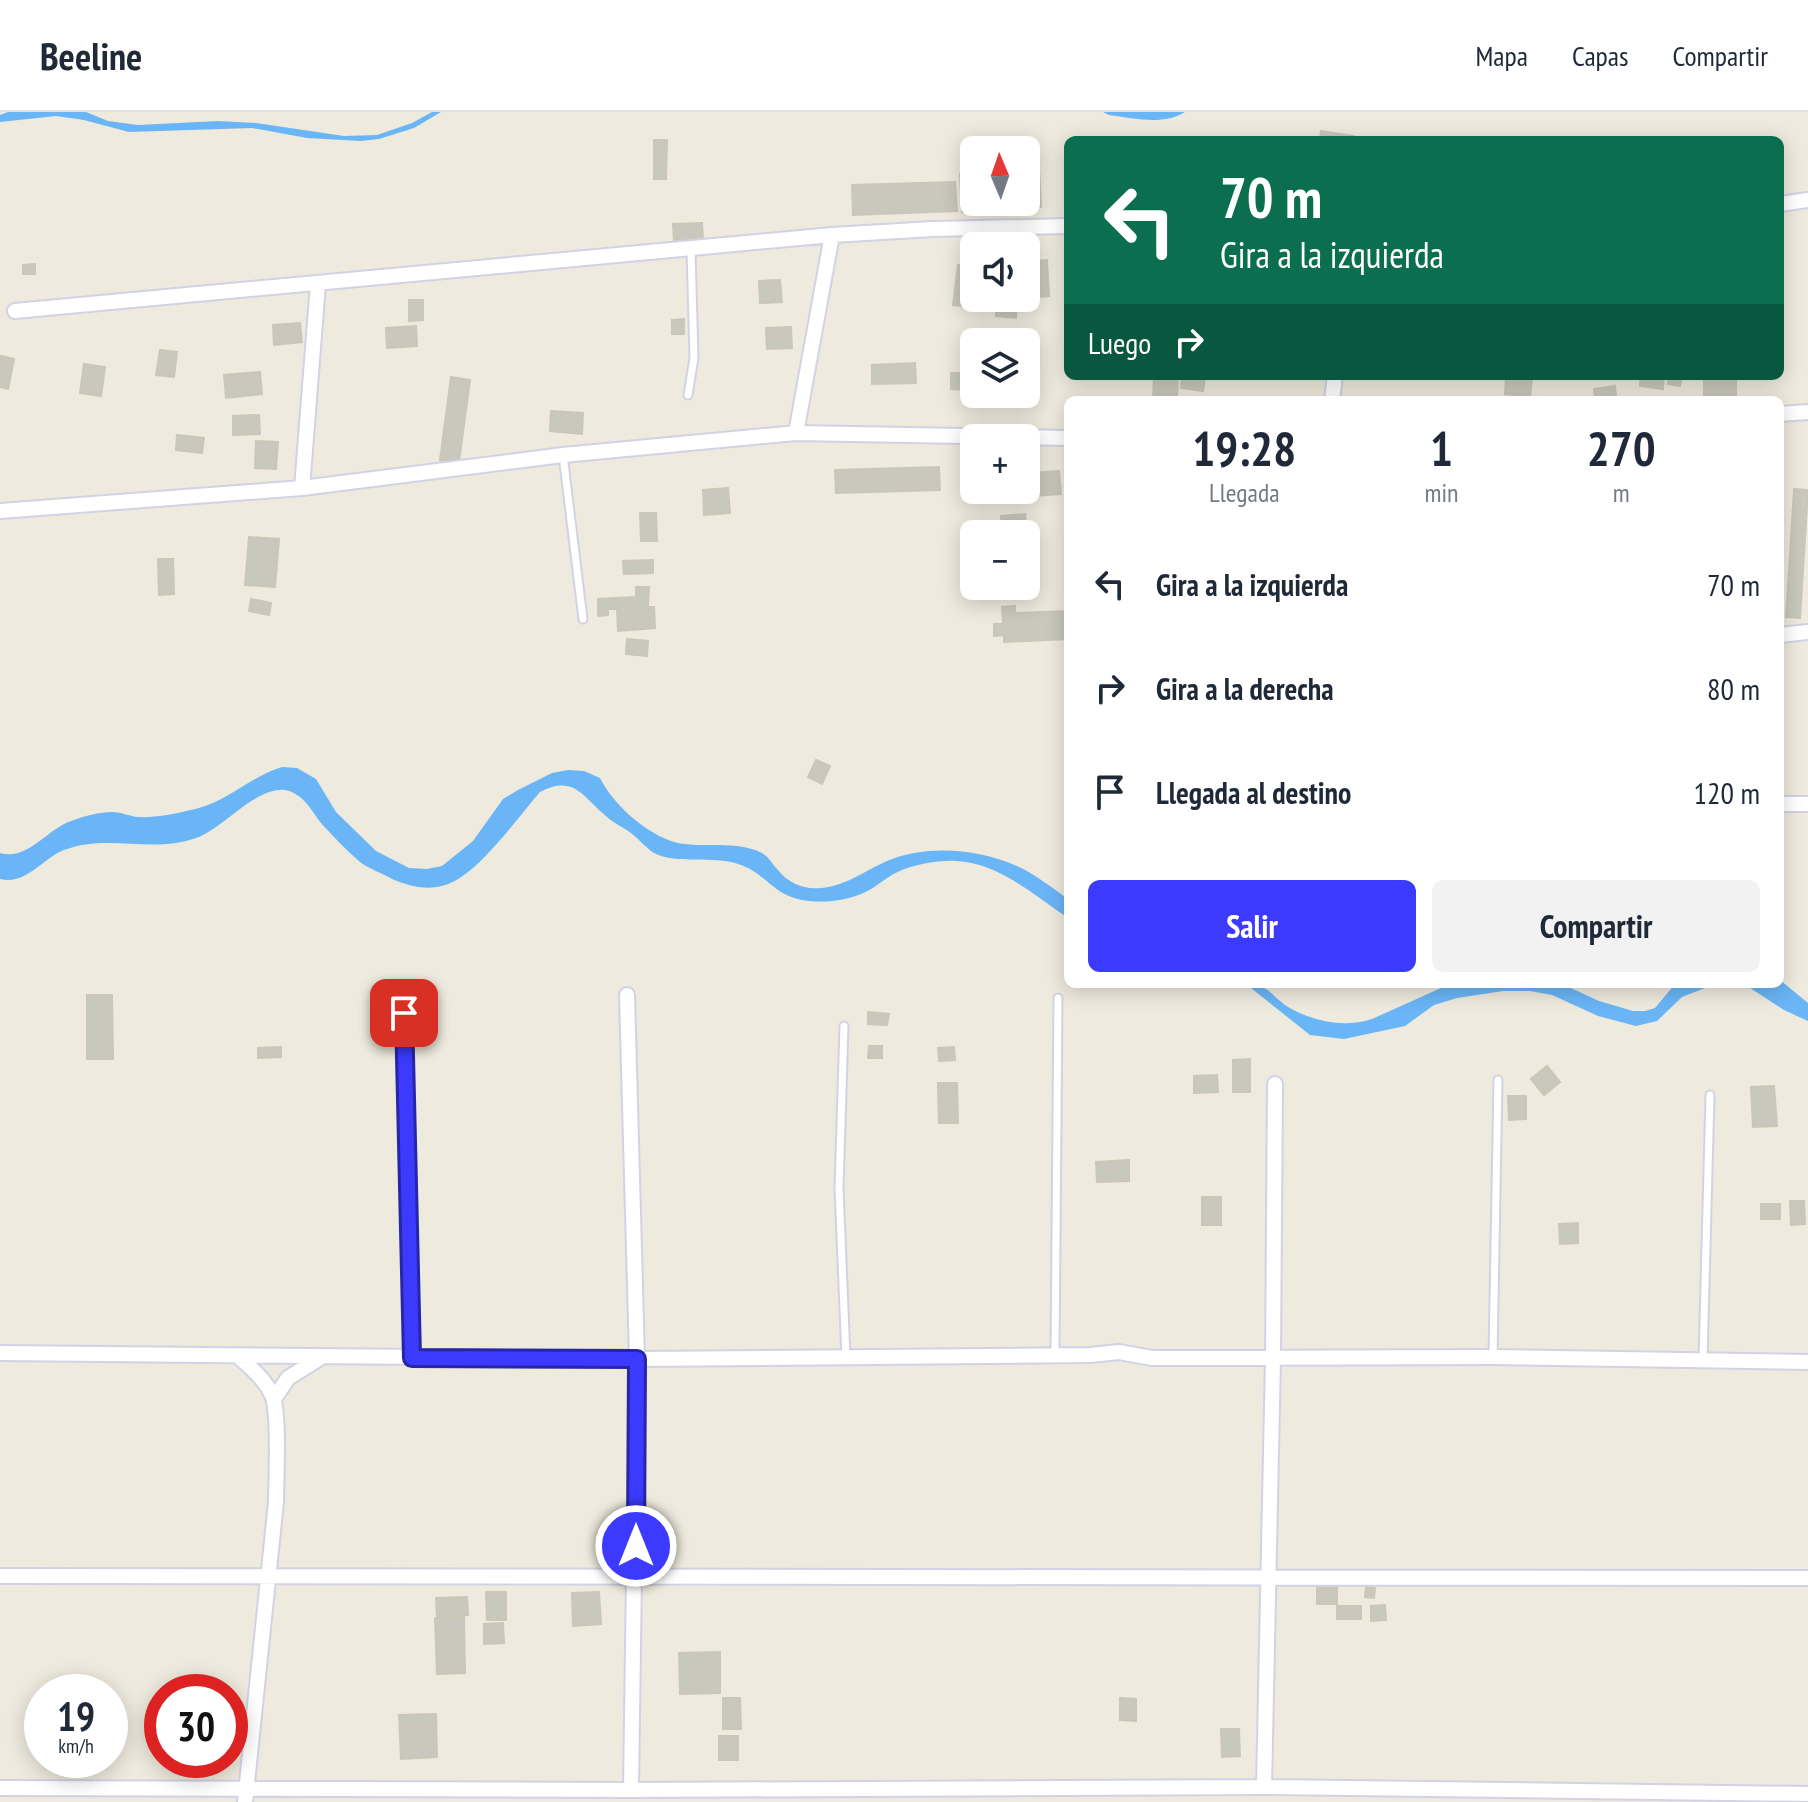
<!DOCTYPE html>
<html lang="es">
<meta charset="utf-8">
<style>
body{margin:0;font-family:"PT Sans Narrow",sans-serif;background:#f2f2f3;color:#1f2937;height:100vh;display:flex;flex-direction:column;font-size:30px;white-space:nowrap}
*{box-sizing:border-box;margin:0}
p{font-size:26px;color:#747a83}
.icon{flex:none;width:44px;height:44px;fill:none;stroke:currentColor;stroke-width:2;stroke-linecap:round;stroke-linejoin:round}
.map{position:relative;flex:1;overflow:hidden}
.side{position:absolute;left:1064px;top:284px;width:720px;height:592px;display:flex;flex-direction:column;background:#fff;border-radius:12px;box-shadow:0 4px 20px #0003}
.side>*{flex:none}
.guide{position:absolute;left:1064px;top:24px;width:720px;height:244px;border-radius:12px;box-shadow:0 4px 20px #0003;background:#0b6e4f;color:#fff;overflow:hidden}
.needle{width:52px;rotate:358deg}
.tools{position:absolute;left:960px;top:24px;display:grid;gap:16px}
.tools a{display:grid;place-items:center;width:80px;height:80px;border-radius:12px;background:#fff;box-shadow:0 4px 20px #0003;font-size:40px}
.speed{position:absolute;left:24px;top:1562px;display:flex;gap:16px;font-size:40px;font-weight:700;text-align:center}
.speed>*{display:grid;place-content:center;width:104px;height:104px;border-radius:50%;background:#fff;box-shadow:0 4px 20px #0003;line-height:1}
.speed small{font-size:20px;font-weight:400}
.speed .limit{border:12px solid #d22;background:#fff;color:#111}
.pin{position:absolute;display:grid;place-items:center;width:68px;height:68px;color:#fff;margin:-34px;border-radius:16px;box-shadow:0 4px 12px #0006}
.me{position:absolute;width:88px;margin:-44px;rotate:0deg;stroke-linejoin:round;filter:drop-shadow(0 0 6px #0008)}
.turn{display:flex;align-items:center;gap:28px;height:168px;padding:0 24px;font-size:36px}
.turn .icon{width:104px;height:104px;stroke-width:2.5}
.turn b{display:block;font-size:56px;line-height:68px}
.then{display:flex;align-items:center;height:76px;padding:0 24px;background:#0003;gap:16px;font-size:30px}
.eta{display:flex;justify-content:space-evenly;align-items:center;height:136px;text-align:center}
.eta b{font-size:48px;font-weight:700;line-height:56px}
.button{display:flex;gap:16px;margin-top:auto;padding:16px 24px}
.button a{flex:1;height:92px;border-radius:12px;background:#3c3aff;color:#fff;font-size:32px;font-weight:700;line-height:92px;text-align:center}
.button a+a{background:#f2f2f3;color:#1f2937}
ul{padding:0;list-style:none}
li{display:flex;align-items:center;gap:24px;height:104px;padding:0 24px}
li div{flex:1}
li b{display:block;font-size:30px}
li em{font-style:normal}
header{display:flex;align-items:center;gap:48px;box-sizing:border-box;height:112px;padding:0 40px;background:#fff;border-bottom:2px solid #e0e1e3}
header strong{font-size:38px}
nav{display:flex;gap:44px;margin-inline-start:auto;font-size:28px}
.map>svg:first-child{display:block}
.water{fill:#6ab5f6}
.building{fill:#c9c8bc;stroke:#cac7b7;stroke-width:2}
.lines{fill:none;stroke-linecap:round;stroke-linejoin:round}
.service-casing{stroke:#d3d2e5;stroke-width:11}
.minor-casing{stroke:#d3d2e5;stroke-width:18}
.service{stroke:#fff;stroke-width:7}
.minor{stroke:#fff;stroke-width:14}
.route-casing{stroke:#2726a6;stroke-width:20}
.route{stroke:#3c3aff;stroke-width:14}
</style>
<header>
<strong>Beeline</strong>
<nav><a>Mapa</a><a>Capas</a><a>Compartir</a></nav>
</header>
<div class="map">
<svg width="1808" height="1690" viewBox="0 0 1808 1690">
<rect width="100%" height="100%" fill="#eeeadd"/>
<!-- water -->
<path class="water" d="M8,0H86L108,9L138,13L218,9L256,11L344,24L377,23L412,11L432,0H441L414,16L379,27L361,29L307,26L252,16L129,20L84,8L56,4L0,10V3Z
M1103,0H1185C1163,14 1133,6 1109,3Z
M282,655L297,656L316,667L336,700L376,739L409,756L427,757L442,754L473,729L503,687L518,678L552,661L568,658L584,659L600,666C614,694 652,728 684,732C708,735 739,729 762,741C769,745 772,752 778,758C788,771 804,778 821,776C846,774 864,759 887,749C927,732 978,737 1017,754C1035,762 1052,776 1068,787V806C1034,783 999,751 956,749C940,748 917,752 902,758C890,763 882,770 871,777C851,790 811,794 789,784C770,776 761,759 738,752C713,743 677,753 654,741C646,736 639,727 631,721C623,715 613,711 606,704C583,685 574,662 540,680C519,704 476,765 445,773C427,779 409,774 392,767C382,761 369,757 360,750C346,738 333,724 321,711C314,702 307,689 297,683C292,680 286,677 280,678C252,679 222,717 196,726C150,742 109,721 64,738C43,746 25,774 0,767V741C28,749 47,717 71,709C84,704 99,700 113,700C121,700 129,704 137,705C158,706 179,701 199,696C229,688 252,664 282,655Z
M1780,868L1808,891V909L1784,898L1744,872H1780Z
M1246,872C1269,872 1271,884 1288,895C1314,910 1344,916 1372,907L1450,872H1562L1599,889L1633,899H1645L1655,896L1675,872H1715L1682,885L1657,909L1636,914L1598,904L1552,883L1530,879H1503L1457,886L1434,893L1405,914L1344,927L1310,923Z"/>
<!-- building -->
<path class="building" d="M1321,19L1354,24V28H1320Z
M654,28H667L666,67H654Z
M1039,57L1041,95L962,100L960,62L974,61V90H1026V58Z
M955,70L957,99L853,103L852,73Z
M702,111L703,128L674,129L673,112Z
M1047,148L1049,184L1030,186L1027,150Z
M35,152V162H23V153Z
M958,153L974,155V186H987L986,196L953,193Z
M780,168L782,190L760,191L759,169Z
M997,186H1017L1016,206L996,204Z
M409,188H423V208L409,209Z
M684,207V222H672V208Z
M300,211L302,230L274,233L273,213Z
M416,214L417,234L387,236L386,216Z
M791,215L792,236L767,237L766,216Z
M160,238L177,240L174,265L156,263Z
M1,244L14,247L8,277L0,275Z
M915,251L916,271L872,272V253Z
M84,252L105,255L101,284L80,281Z
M260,260L262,282L226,286L224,263Z
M951,261H971L970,278L951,277Z
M1154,264H1178L1177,288H1153Z
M1182,264H1205L1203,279L1181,276Z
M1506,264L1532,266L1530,285L1505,282Z
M1641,264H1664L1663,277L1640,274Z
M1669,264H1682L1680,274L1668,272Z
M1704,264H1736V288H1704Z
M451,265L470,268L459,350L440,348Z
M1615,274L1616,285L1595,287L1594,277Z
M551,299L583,301L582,322L550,319Z
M259,303L260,322L233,323V304Z
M177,323L204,326L202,341L176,338Z
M256,329L278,330L276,357L255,356Z
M939,355L940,378L836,381L835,358Z
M1059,359L1061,382L1033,384L1031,361Z
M728,376L730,401L704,403L703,378Z
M1794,377L1808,378L1800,506L1786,505Z
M640,401H656L657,429H641Z
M1025,402L1027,419L1002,421L1001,404Z
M249,425L279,427L275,475L245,473Z
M158,447H173L174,482L159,483Z
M653,448V461L624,462L623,449Z
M636,475H649L648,495H654L655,516L618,519L617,497H608V503L598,504V487L636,485Z
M251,487L271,491L269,503L249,499Z
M1015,494V501L1068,499V527L1004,530V523L994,524V512H1003L1002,495Z
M627,527L648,529L647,544L626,542Z
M816,648L830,654L822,672L808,665Z
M87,883H112L113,947H87Z
M868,900L889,902L887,913L868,912Z
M869,934H882V946H868Z
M281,935V945L258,946V936Z
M954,935L955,948L939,949L938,936Z
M1250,947V980H1233V948Z
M1547,954L1560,970L1544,983L1531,967Z
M1217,963L1218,980L1194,981V964Z
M938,971H957L958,1011H939Z
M1774,974L1777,1014L1753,1015L1751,975Z
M1508,984H1526V1007L1509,1008Z
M1129,1048V1069L1097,1070L1096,1050Z
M1202,1085H1221V1113H1202Z
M1790,1089H1804L1805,1112L1791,1113Z
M1761,1092H1780V1107H1761Z
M1578,1111V1131L1560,1132L1559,1112Z
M1317,1474H1337V1492H1317Z
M1366,1475L1375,1476L1374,1486L1365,1485Z
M486,1480H506V1508H487Z
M599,1480L601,1512L573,1514L572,1481Z
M467,1485L468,1503L437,1505L436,1486Z
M1385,1493L1386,1508L1371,1509V1494Z
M1337,1494H1361V1507H1337Z
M464,1505L465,1561L437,1562L435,1506Z
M503,1511L504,1531L484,1532V1512Z
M720,1540V1581L680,1582L679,1541Z
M723,1586H740L741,1617H723Z
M1120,1586L1136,1587V1609L1120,1608Z
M436,1602L437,1645L401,1647L399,1603Z
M1221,1617H1239L1240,1644L1222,1645Z
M719,1624H738V1648H719Z"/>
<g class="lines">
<!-- service casing -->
<g class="service-casing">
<path id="service" d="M688,283L694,246L691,137
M563,343L583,507
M404,901L412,1246
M844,914L839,1076L846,1246
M1055,1244L1058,886
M1493,1245L1498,968
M1703,1248L1710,983"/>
</g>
<!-- minor casing -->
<g class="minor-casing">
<path id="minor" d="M1780,92L1808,88
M15,199L832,123L933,117L1068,114
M1332,288L1335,264
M1780,302L1808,300
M796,321L832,123
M302,376L318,172
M0,399L302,376L563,343L796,321L1068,326
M1780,523L1808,520
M1780,692H1808
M627,883L637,1247L631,1678
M0,1241L637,1247L1090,1243L1119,1240L1152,1246L1493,1245L1808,1250
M239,1245C252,1257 265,1267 272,1283C280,1301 276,1367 276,1390L245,1690
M274,1287L288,1266L320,1246
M0,1464L1808,1466
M1264,1675L1273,1246L1275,972
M0,1676L631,1678L1264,1675L1808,1682"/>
</g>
<!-- service -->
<use href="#service" class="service"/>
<!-- minor -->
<use href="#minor" class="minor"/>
</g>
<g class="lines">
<!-- route casing -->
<g class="route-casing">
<path id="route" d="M404,901L412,1246L637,1247L636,1434"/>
</g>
<!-- route -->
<use href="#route" class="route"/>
</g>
</svg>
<div class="tools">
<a><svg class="needle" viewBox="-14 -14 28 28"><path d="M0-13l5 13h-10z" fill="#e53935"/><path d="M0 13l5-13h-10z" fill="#747a83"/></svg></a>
<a><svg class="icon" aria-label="sound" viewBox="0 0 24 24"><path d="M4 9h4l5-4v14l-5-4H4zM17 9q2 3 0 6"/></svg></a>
<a><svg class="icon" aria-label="layers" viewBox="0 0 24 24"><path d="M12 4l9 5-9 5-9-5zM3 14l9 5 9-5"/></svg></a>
<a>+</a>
<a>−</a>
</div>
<div class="speed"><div>19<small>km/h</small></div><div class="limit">30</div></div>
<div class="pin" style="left:404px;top:901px;background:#d93025"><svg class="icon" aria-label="arrive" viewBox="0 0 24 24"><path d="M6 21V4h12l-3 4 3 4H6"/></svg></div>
<svg class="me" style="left:636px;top:1434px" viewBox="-20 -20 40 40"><circle r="17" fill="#3c3aff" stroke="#fff" stroke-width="3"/><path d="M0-11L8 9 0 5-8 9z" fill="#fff"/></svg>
<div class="guide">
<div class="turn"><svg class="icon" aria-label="left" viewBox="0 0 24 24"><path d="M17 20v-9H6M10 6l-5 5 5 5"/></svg><div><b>70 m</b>Gira a la izquierda</div></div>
<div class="then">Luego<svg class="icon" aria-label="right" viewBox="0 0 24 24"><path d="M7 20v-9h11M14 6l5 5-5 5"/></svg></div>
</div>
<section class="side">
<div class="eta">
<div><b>19:28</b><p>Llegada</p></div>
<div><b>1</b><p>min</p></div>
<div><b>270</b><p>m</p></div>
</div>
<ul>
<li><svg class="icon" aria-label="left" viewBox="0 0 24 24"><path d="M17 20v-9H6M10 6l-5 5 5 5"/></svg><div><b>Gira a la izquierda</b></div><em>70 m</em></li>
<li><svg class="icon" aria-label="right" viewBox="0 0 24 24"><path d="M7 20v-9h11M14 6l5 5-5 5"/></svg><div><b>Gira a la derecha</b></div><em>80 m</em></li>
<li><svg class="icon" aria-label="arrive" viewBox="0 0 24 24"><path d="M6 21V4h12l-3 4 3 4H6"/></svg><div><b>Llegada al destino</b></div><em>120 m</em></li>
</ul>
<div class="button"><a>Salir</a><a>Compartir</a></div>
</section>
</div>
